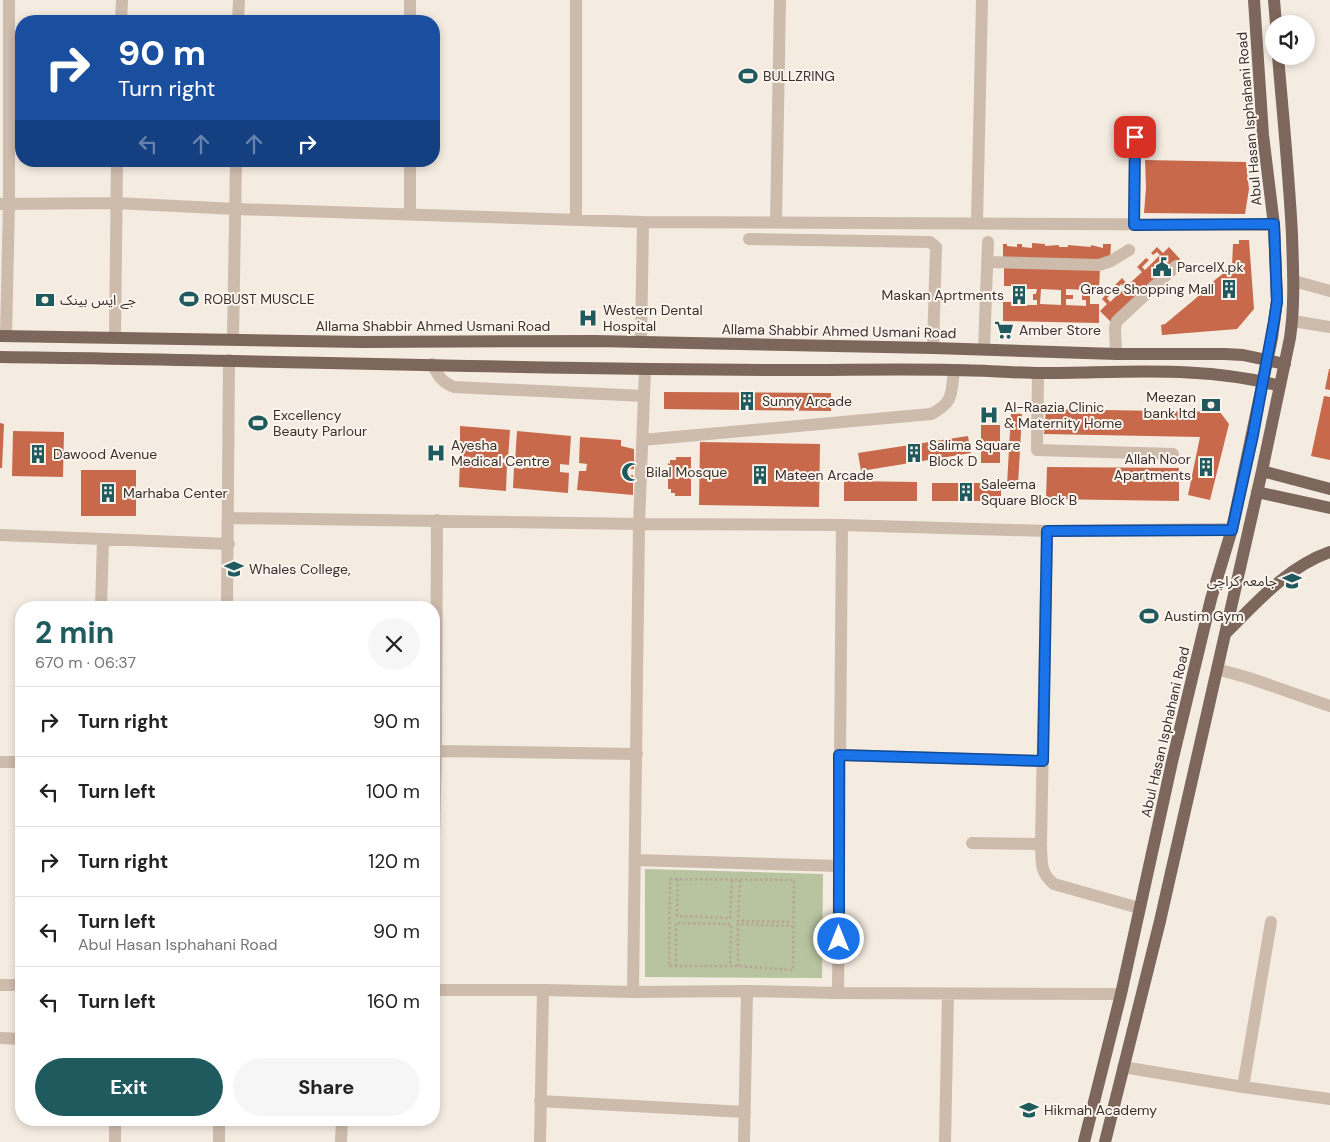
<!DOCTYPE html>
<meta charset="utf-8">
<style>
body{margin:0;font-family:"DM Sans","Noto Sans Arabic",sans-serif;background:#f6f6f6;color:#222;height:100vh;display:flex;flex-direction:column;font-size:19px;white-space:nowrap}
*{box-sizing:border-box;margin:0}
p{font-size:16px;color:#767676}
.icon{flex:none;width:28px;height:28px;fill:none;stroke:currentColor;stroke-width:2;stroke-linecap:round;stroke-linejoin:round}
.map{position:relative;flex:1;overflow:hidden}
.drawer{position:absolute;left:15px;top:601px;width:425px;height:525px;display:flex;flex-direction:column;background:#fff;border-radius:20px;box-shadow:0 2px 8px #0003}
.drawer>*{flex:none}
.hud{position:absolute;left:15px;top:15px;width:425px;height:152px;border-radius:20px;box-shadow:0 2px 8px #0003;background:#1a4fa0;color:#fff;overflow:hidden}
.fabs{position:absolute;left:1265px;top:15px;display:grid;gap:10px}
.fabs a{display:grid;place-items:center;width:50px;height:50px;border-radius:50%;background:#fff;box-shadow:0 2px 8px #0003;font-size:25px}
.pin{position:absolute;display:grid;place-items:center;width:42px;height:42px;color:#fff;margin:-21px;border-radius:10px;box-shadow:0 2px 8px #0006}
.me{position:absolute;width:55px;margin:-28px;rotate:0deg;stroke-linejoin:round;filter:drop-shadow(0 0 4px #0008)}
.turn{display:flex;align-items:center;gap:18px;height:105px;padding:0 20px;font-size:22px}
.turn .icon{width:65px;height:65px;stroke-width:2.5}
.turn b{display:block;font-size:35px;line-height:42px}
.lanes{display:flex;align-items:center;height:48px;padding:0 20px;background:#0003;justify-content:center;gap:25px;direction:ltr}
.lanes .off{opacity:.35}
.round{display:grid;place-items:center;flex:none;width:52px;height:52px;border-radius:26px;background:#f6f6f6}
.head{display:flex;align-items:center;justify-content:space-between;height:85px;padding:0 20px}
h1{font-size:30px;font-weight:700;line-height:38px;color:#1f5a5e}
.primary-button{display:flex;gap:10px;margin-top:auto;padding:10px 20px}
.primary-button a{flex:1;height:58px;border-radius:30px;background:#1f5a5e;color:#fff;font-size:20px;font-weight:700;line-height:58px;text-align:center}
.primary-button a+a{background:#f6f6f6;color:#222}
ul{padding:0;list-style:none}
li{display:flex;align-items:center;gap:15px;height:70px;padding:0 20px;border-top:1px solid #e0e0e0}
li div{flex:1}
li b{display:block;font-size:19px}
li em{font-style:normal}
.map>svg:first-child{display:block}
.green{fill:#b8c4a0}
.building{fill:#c8694b;fill-rule:evenodd}
.lines{fill:none;stroke-linecap:round;stroke-linejoin:round}
.path{stroke:#b9a596;stroke-width:2.5;stroke-dasharray:2.5 2.5;stroke-linecap:butt}
.minor{stroke:#cdbbac;stroke-width:12}
.major{stroke:#7d675c;stroke-width:12}
.route-casing{stroke:#114b97;stroke-width:12}
.route{stroke:#1a73e8;stroke-width:9}
.labels{text-anchor:middle;dominant-baseline:central;stroke-width:4;stroke-linejoin:round;paint-order:stroke}
.poi-label{font-size:14px;fill:#3b302b;stroke:#fbf5ee;text-anchor:start}
.street-label{font-size:14px;fill:#3b302b;stroke:#fbf5ee}
</style>
<div class="map">
<svg width="1330" height="1142" viewBox="0 0 1330 1142">
<rect width="100%" height="100%" fill="#f4ebe1"/>
<!-- green -->
<path class="green" d="M645,869L823,874L822,978L645,977Z"/>
<!-- building -->
<path class="building" d="M1145,160L1246,162L1249,189L1245,214L1144,213L1146,188Z
M1239,240H1249L1254,309L1237,329L1162,335L1161,325L1165,324L1195,299L1216,279L1228,270L1227,266H1232L1233,244H1239Z
M1032,243L1045,244V246L1059,245V247H1068V245L1091,247V245L1103,248V244H1111L1110,261L1003,257V244H1007V246L1017,247V244H1022V247L1032,248Z
M1157,247L1163,253L1169,247L1180,259L1112,323L1100,311L1107,304L1102,299L1110,290L1113,292L1107,298L1110,302L1125,288L1121,284L1118,288L1115,285L1122,278L1128,285L1142,272L1137,267L1146,258L1149,260L1142,267L1145,270L1160,255L1157,252L1153,255L1151,253Z
M1004,267L1100,269L1099,289H1090V304H1099V323L1003,321V302H1014L1015,286H1004ZM1017,289H1037L1036,294H1033V300H1037V305H1017V299H1024V295H1017ZM1041,289L1061,290V305L1040,304ZM1066,289L1086,290L1085,295H1082V300H1086V306L1066,305V299H1073V295H1066Z
M1329,369H1330V390L1325,389Z
M664,392L831,393V411L664,409Z
M1324,396L1330,397V460L1311,456Z
M1046,409L1220,412L1229,424L1210,500L1188,495L1200,437L1044,434Z
M1011,413L1022,414L1018,485H1007Z
M0,423L4,424L2,468H0Z
M981,425H1000V463H981Z
M460,426L510,430L508,459L496,458V462L507,463L506,491L459,487L460,460H471V457L460,456Z
M13,431L64,432L63,477L12,476Z
M517,431L571,436L569,465L560,464V472L569,473L568,493L513,488L514,468L523,469V463L515,462Z
M968,436L971,453L861,471L858,453Z
M580,437L621,440V446L634,449V469H625V475H633V495L577,490L579,471H586L587,464L579,463Z
M700,442L820,444L819,507L699,505Z
M676,457H691V496H675V493H671V489H668V463L670,464V460H676Z
M1047,467L1179,468V501L1046,499Z
M81,470H136V516H81Z
M844,481L917,482V501H844Z
M932,483H1001V501H932Z"/>
<g class="lines">
<!-- path -->
<path class="path" d="M670,879L794,880L793,970L738,966H669Z
M678,879L677,916L730,918L732,879
M740,880L738,921L792,922
M676,966V923L731,924L730,966
M738,966V924L792,926"/>
<!-- minor -->
<path class="minor" d="M576,0V219
M121,21L122,0
M238,21L239,0
M410,21V0
M0,204L116,203L235,209L643,222L1274,225
M410,214V161
M776,222L780,0
M977,224L982,0
M1134,225L1135,137
M749,239L930,242L936,247L933,348
M988,262L1099,265L1111,261L1129,250
M1294,281L1330,291
M1293,321L1330,327
M6,336L9,203V0
M115,337L117,161
M233,339L236,161
M641,342L643,222
M984,349L988,242
M1116,354L1115,328L1117,321L1176,266
M432,364C438,375 441,382 454,387L644,396
M1038,373L1037,450L1173,454
M642,440L931,414C954,403 951,393 954,370
M229,518L639,524L842,525L1047,531L1232,529
M1047,531L1041,844C1042,861 1039,872 1054,884L1139,908
M0,535L229,544
M101,608L103,539
M227,608L229,360
M1217,669L1249,678L1330,706
M434,751L637,754
M839,755L1043,761
M0,762H21
M434,838L436,751L437,520
M972,843L1041,844
M635,860L839,866
M0,985H21
M434,990H543L633,992L747,991L838,993L1121,994
M633,992L639,524L645,370
M838,993L842,525
M0,1038L21,1039
M1123,1067L1243,1087L1330,1099
M1243,1087L1271,922
M540,1101L745,1112
M115,1142V1120
M219,1142V1120
M341,1142L342,1120
M540,1142L543,990
M744,1142L747,991
M945,1142L948,994"/>
<!-- major -->
<path class="major" d="M1274,0L1276,24
M0,336L361,342L595,341L933,348L1116,354H1225L1243,355L1285,364
M0,357C266,360 532,370 799,370C850,370 902,369 953,370C983,370 1013,373 1043,373C1122,373 1204,365 1280,386
M1262,471L1330,489
M1257,492L1330,508
M1225,634C1256,603 1287,567 1330,552
M1084,1142L1121,994L1172,762L1211,599L1232,529L1272,338L1277,301L1274,225L1263,135L1254,0
M1105,1142L1160,921L1262,471L1290,338C1295,304 1293,270 1292,235C1289,175 1283,116 1278,56"/>
</g>
<g class="lines">
<!-- route casing -->
<g class="route-casing">
<path id="route" d="M839,939V755L1043,761L1047,531L1232,530L1253,435L1274,321L1277,301L1274,224L1134,225L1135,137"/>
</g>
<!-- route -->
<use href="#route" class="route"/>
</g>
<!-- icons -->
<defs>
<g id="stadium-bare" transform="scale(1.5)"><path d="M0-5a6.5 5 0 1 0 0 10a6.5 5 0 1 0 0-10ZM-3.5-1.8h7v3.6h-7Z" fill="#1f5a5e" stroke="#fbf5ee" stroke-width="2.5" paint-order="stroke"/></g>
<g id="civic-bare" transform="scale(1.5)"><path d="M-.6-6.5H3V-4.5H.6V-3L4-1V1h2V6H-6V1h2V-1L-.6-3ZM-1.2 2.5V6h2.4V2.5Z" fill="#1f5a5e" stroke="#fbf5ee" stroke-width="2.5" paint-order="stroke"/></g>
<g id="building-bare" transform="scale(1.5)"><path d="M-4-6H4V6H1V3H-1V6H-4ZM-2.5-4.3h1.7v1.8h-1.7ZM.8-4.3h1.7v1.8H.8ZM-2.5-1h1.7V.8h-1.7ZM.8-1h1.7V.8H.8Z" fill="#1f5a5e" stroke="#fbf5ee" stroke-width="2.5" paint-order="stroke"/></g>
<g id="bank-bare" transform="scale(1.5)"><path d="M-6-4H6V4H-6ZM0-2.3a2.3 2.3 0 1 0 0 4.6a2.3 2.3 0 1 0 0-4.6Z" fill="#1f5a5e" stroke="#fbf5ee" stroke-width="2.5" paint-order="stroke"/></g>
<g id="hospital-bare" transform="scale(1.5)"><path d="M-5-5h3v3.5h4V-5h3V5h-3V1.5h-4V5h-3Z" fill="#1f5a5e" stroke="#fbf5ee" stroke-width="2.5" paint-order="stroke"/></g>
<g id="supermarket-bare" transform="scale(1.5)"><path d="M-6-5.5h2.5l.6 2H6L4.5 2H-2.5L-4.4-4H-6ZM-1.5 3.2a1.3 1.3 0 1 0 .1 0ZM3 3.2a1.3 1.3 0 1 0 .1 0Z" fill="#1f5a5e" stroke="#fbf5ee" stroke-width="2.5" paint-order="stroke"/></g>
<g id="mosque-bare" transform="scale(1.5)"><path d="M3.5-4.9A6 6 0 1 0 3.5 4.9A5 5 0 1 1 3.5-4.9Z" fill="#1f5a5e" stroke="#fbf5ee" stroke-width="2.5" paint-order="stroke"/></g>
<g id="university-bare" transform="scale(1.5)"><path d="M0-5L7-2L0 1L-7-2ZM-4 1L0 2.5L4 1V4Q0 6-4 4Z" fill="#1f5a5e" stroke="#fbf5ee" stroke-width="2.5" paint-order="stroke"/></g>
<g id="school-bare" transform="scale(1.5)"><path d="M0-5L7-2L0 1L-7-2ZM-4 1L0 2.5L4 1V4Q0 6-4 4Z" fill="#1f5a5e" stroke="#fbf5ee" stroke-width="2.5" paint-order="stroke"/></g>
</defs>
<g fill-rule="evenodd">
<use href="#stadium-bare" x="748" y="76"/>
<use href="#civic-bare" x="1162" y="267"/>
<use href="#building-bare" x="1229" y="289"/>
<use href="#building-bare" x="1019" y="295"/>
<use href="#stadium-bare" x="189" y="299"/>
<use href="#bank-bare" x="45" y="300"/>
<use href="#hospital-bare" x="588" y="318"/>
<use href="#supermarket-bare" x="1004" y="330"/>
<use href="#building-bare" x="747" y="401"/>
<use href="#bank-bare" x="1211" y="405"/>
<use href="#hospital-bare" x="989" y="415"/>
<use href="#stadium-bare" x="258" y="423"/>
<use href="#hospital-bare" x="436" y="453"/>
<use href="#building-bare" x="914" y="453"/>
<use href="#building-bare" x="38" y="454"/>
<use href="#building-bare" x="1206" y="467"/>
<use href="#mosque-bare" x="631" y="472"/>
<use href="#building-bare" x="760" y="475"/>
<use href="#building-bare" x="966" y="492"/>
<use href="#building-bare" x="108" y="493"/>
<use href="#university-bare" x="234" y="569"/>
<use href="#university-bare" x="1292" y="581"/>
<use href="#stadium-bare" x="1149" y="616"/>
<use href="#school-bare" x="1029" y="1110"/>
</g>
<g class="labels">
<!-- poi labels -->
<g class="poi-label">
<text x="763" y="76">BULLZRING</text>
<text x="1177" y="267">ParcelX.pk</text>
<text x="1214" y="289" text-anchor="end">Grace Shopping Mall</text>
<text x="1004" y="295" text-anchor="end">Maskan Aprtments</text>
<text x="204" y="299">ROBUST MUSCLE</text>
<text x="60" y="300">جے ایس بینک</text>
<text x="603" y="310">Western Dental<tspan x="603" dy="16">Hospital</tspan></text>
<text x="1019" y="330">Amber Store</text>
<text x="1196" y="397" text-anchor="end">Meezan<tspan x="1196" dy="16">bank ltd</tspan></text>
<text x="762" y="401">Sunny Arcade</text>
<text x="1004" y="407">Al-Raazia Clinic<tspan x="1004" dy="16">&amp; Maternity Home</tspan></text>
<text x="273" y="415">Excellency<tspan x="273" dy="16">Beauty Parlour</tspan></text>
<text x="451" y="445">Ayesha<tspan x="451" dy="16">Medical Centre</tspan></text>
<text x="929" y="445">Salima Square<tspan x="929" dy="16">Block D</tspan></text>
<text x="53" y="454">Dawood Avenue</text>
<text x="1191" y="459" text-anchor="end">Allah Noor<tspan x="1191" dy="16">Apartments</tspan></text>
<text x="646" y="472">Bilal Mosque</text>
<text x="775" y="475">Mateen Arcade</text>
<text x="981" y="484">Saleema<tspan x="981" dy="16">Square Block B</tspan></text>
<text x="123" y="493">Marhaba Center</text>
<text x="249" y="569">Whales College,</text>
<text x="1277" y="581" text-anchor="end">جامعہ کراچی</text>
<text x="1164" y="616">Austim Gym</text>
<text x="1044" y="1110">Hikmah Academy</text>
</g>
<!-- street labels -->
<g class="street-label">
<text transform="translate(1249 119) rotate(-95)">Abul Hasan Isphahani Road</text>
<text x="433" y="326">Allama Shabbir Ahmed Usmani Road</text>
<text transform="translate(839 331) rotate(1)">Allama Shabbir Ahmed Usmani Road</text>
<text transform="translate(1165 732) rotate(-77)">Abul Hasan Isphahani Road</text>
</g>
</g>
</svg>
<div class="fabs">
<a><svg class="icon" aria-label="sound" viewBox="0 0 24 24"><path d="M4 9h4l5-4v14l-5-4H4zM17 9q2 3 0 6"/></svg></a>
</div>
<div class="pin" style="left:1135px;top:137px;background:#d93025"><svg class="icon" aria-label="arrive" viewBox="0 0 24 24"><path d="M6 21V4h12l-3 4 3 4H6"/></svg></div>
<svg class="me" style="left:839px;top:939px" viewBox="-20 -20 40 40"><circle r="17" fill="#1a73e8" stroke="#fff" stroke-width="3"/><path d="M0-11L8 9 0 5-8 9z" fill="#fff"/></svg>
<div class="hud">
<div class="turn"><svg class="icon" aria-label="right" viewBox="0 0 24 24"><path d="M7 20v-9h11M14 6l5 5-5 5"/></svg><div><b>90 m</b>Turn right</div></div>
<div class="lanes"><svg class="icon off" aria-label="left" viewBox="0 0 24 24"><path d="M17 20v-9H6M10 6l-5 5 5 5"/></svg><svg class="icon off" aria-label="ahead" viewBox="0 0 24 24"><path d="M12 20V5M6 11l6-6 6 6"/></svg><svg class="icon off" aria-label="ahead" viewBox="0 0 24 24"><path d="M12 20V5M6 11l6-6 6 6"/></svg><svg class="icon" aria-label="right" viewBox="0 0 24 24"><path d="M7 20v-9h11M14 6l5 5-5 5"/></svg></div>
</div>
<section class="drawer">
<div class="head"><div><h1>2 min</h1><p>670 m · 06:37</p></div><a class="round"><svg class="icon" aria-label="close" viewBox="0 0 24 24"><path d="M6 6l12 12M18 6L6 18"/></svg></a></div>
<ul>
<li><svg class="icon" aria-label="right" viewBox="0 0 24 24"><path d="M7 20v-9h11M14 6l5 5-5 5"/></svg><div><b>Turn right</b></div><em>90 m</em></li>
<li><svg class="icon" aria-label="left" viewBox="0 0 24 24"><path d="M17 20v-9H6M10 6l-5 5 5 5"/></svg><div><b>Turn left</b></div><em>100 m</em></li>
<li><svg class="icon" aria-label="right" viewBox="0 0 24 24"><path d="M7 20v-9h11M14 6l5 5-5 5"/></svg><div><b>Turn right</b></div><em>120 m</em></li>
<li><svg class="icon" aria-label="left" viewBox="0 0 24 24"><path d="M17 20v-9H6M10 6l-5 5 5 5"/></svg><div><b>Turn left</b><p>Abul Hasan Isphahani Road</p></div><em>90 m</em></li>
<li><svg class="icon" aria-label="left" viewBox="0 0 24 24"><path d="M17 20v-9H6M10 6l-5 5 5 5"/></svg><div><b>Turn left</b></div><em>160 m</em></li>
</ul>
<div class="primary-button"><a>Exit</a><a>Share</a></div>
</section>
</div>
